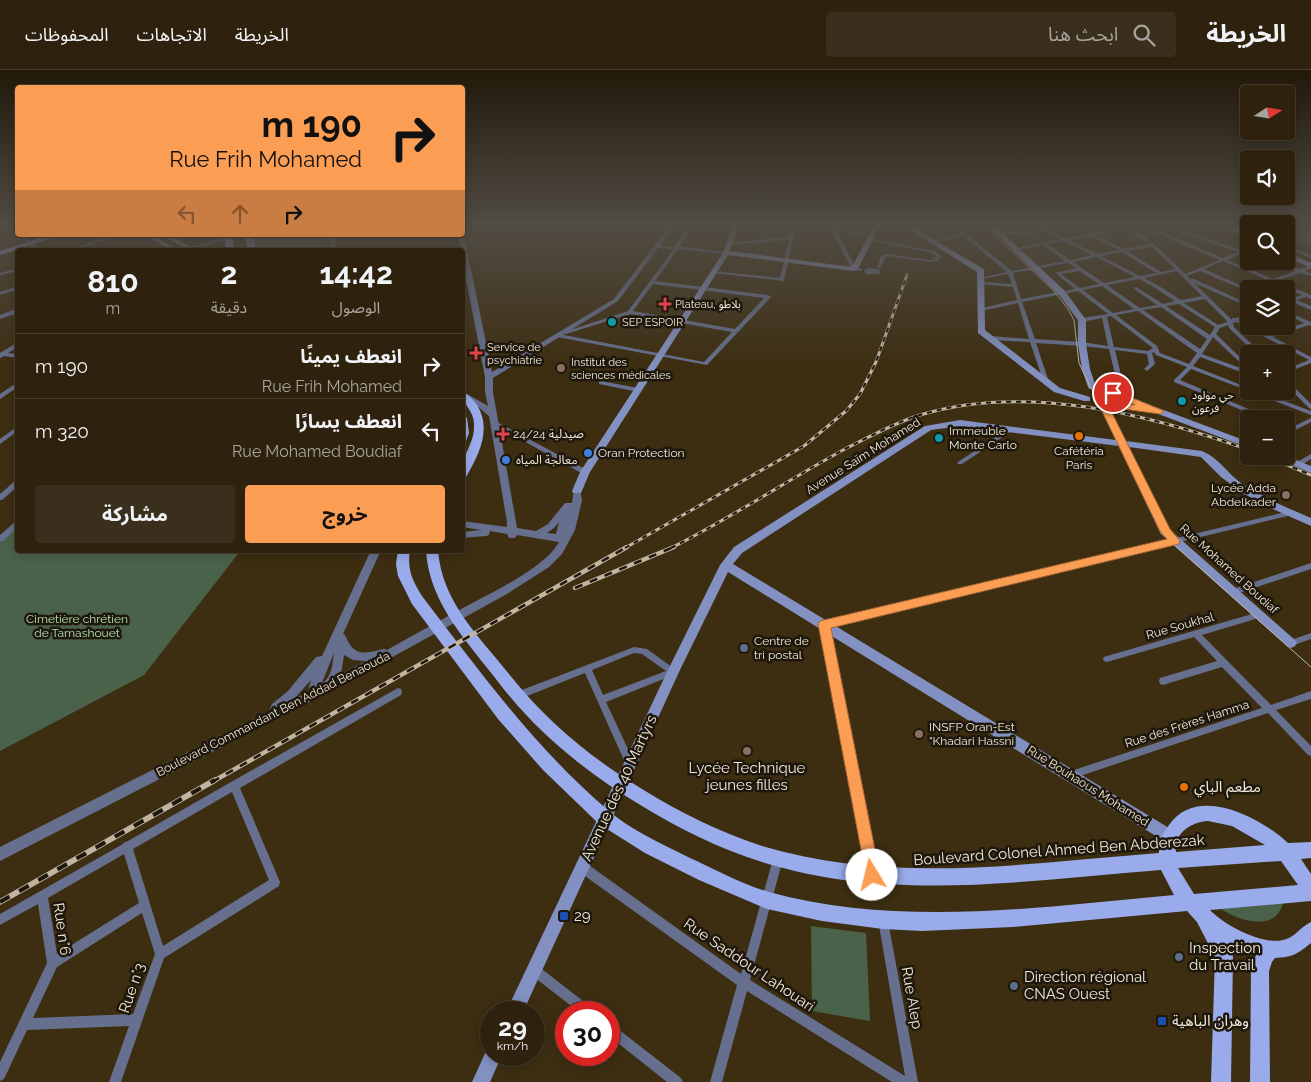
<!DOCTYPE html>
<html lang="ar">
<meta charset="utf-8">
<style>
body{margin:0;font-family:Raleway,"Noto Sans Arabic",sans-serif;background:#3a2f1c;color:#f1f3f6;direction:rtl;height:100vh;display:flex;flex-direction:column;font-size:19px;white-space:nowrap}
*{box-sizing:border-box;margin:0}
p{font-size:16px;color:#a7a49e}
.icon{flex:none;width:28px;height:28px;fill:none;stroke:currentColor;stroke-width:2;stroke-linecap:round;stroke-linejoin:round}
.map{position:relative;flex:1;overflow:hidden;direction:ltr}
.side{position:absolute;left:15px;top:178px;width:450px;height:305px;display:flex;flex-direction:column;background:#2e220e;border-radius:5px;box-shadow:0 2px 12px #0003,0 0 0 1px #493f2e;direction:rtl}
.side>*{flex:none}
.banner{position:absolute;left:15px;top:15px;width:450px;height:152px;border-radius:5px;box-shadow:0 2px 12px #0003,0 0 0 1px #493f2e;direction:rtl;background:#fc9d54;color:#111;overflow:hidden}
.needle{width:32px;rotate:78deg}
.controls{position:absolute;left:1240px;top:15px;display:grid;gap:10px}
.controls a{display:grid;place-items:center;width:55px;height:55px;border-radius:5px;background:#2e220e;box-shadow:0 2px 12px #0003,0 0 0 1px #493f2e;font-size:25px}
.speed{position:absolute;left:480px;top:931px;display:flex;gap:10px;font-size:25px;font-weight:700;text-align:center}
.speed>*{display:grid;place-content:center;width:65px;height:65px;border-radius:50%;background:#2e220e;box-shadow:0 2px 12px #0003,0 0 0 1px #493f2e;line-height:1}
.speed small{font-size:12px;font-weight:400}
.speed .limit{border:8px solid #d22;background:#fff;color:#111}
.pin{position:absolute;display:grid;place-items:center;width:42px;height:42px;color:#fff;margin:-21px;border:2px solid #fff;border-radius:50%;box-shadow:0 1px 5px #0007}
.me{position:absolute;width:55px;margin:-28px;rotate:351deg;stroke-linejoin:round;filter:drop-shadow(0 0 4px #0008)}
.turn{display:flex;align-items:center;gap:18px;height:105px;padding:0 20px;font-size:22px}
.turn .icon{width:65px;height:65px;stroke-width:2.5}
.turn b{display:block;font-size:35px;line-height:42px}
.lanes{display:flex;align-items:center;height:48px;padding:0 20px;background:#0003;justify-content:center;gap:25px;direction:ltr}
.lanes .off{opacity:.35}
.eta{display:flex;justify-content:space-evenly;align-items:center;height:85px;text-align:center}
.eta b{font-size:30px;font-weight:700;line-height:35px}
.button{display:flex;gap:10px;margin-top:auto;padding:10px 20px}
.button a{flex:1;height:58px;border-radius:5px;background:#fc9d54;color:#111;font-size:20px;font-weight:700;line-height:58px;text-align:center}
.button a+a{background:#3a2f1c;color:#f1f3f6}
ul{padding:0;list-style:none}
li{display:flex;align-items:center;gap:15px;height:65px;padding:0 20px;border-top:1px solid #493f2e}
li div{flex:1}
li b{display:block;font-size:19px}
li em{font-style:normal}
header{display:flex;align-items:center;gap:30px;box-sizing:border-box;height:70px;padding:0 25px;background:#2e220e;border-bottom:1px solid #493f2e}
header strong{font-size:24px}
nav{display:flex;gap:28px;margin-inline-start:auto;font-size:18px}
.search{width:350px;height:45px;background:#3a2f1c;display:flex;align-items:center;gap:12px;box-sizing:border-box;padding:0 18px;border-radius:5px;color:#a7a49e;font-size:19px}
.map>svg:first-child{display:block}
.green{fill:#4b624a}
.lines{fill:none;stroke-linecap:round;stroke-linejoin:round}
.minor{fill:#666f8e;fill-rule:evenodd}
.tertiary{fill:#666f8e;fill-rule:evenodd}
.secondary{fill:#8391c2;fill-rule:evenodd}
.primary{fill:#99abeb;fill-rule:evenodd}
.tram{stroke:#c1b5a2;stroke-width:1}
.rail-far2-casing{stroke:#c1b5a2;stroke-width:3}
.rail-far1-casing{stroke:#c1b5a2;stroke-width:4.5}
.rail-casing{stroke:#c1b5a2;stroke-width:5.5}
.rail-far2{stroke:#1e170c;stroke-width:2;stroke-dasharray:5;stroke-linecap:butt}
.rail-far1{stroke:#1e170c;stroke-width:2.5;stroke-dasharray:8;stroke-linecap:butt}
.rail{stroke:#1e170c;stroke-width:4;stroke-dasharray:11;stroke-linecap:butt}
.route{fill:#fc9d54;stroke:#a46637}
.health-dot{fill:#e0444e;stroke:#1e170c;stroke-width:2}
.culture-dot{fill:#0f9aa8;stroke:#1e170c;stroke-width:2}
.education-dot{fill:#8d6e63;stroke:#1e170c;stroke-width:2}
.food-dot{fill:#e8710a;stroke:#1e170c;stroke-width:2}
.shop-dot{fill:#3f7fe0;stroke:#1e170c;stroke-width:2}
.service-dot{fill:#5c6f8a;stroke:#1e170c;stroke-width:2}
.transit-dot{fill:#1a4fb4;stroke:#1e170c;stroke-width:2}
.labels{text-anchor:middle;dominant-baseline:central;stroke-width:5;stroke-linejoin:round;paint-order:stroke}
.far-poi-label{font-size:11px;fill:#f2e8d8;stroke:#1e170c;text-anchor:start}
.poi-label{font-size:12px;fill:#f2e8d8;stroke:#1e170c;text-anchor:start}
.street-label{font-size:12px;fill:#f2e8d8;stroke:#1e170c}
.park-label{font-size:12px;fill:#b2e0b0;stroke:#1e170c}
.near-poi-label{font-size:15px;fill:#f2e8d8;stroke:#1e170c;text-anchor:start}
.near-street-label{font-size:15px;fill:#f2e8d8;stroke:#1e170c}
</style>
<header>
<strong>الخريطة</strong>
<div class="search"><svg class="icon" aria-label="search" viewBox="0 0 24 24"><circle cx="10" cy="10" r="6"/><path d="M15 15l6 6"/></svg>ابحث هنا</div>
<nav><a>الخريطة</a><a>الاتجاهات</a><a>المحفوظات</a></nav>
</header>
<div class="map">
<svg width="1311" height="1012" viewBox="0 0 1311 1012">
<rect width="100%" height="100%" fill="#3d2e12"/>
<!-- green -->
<path class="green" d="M1286,155H1311V177L1286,167Z
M253,165H328L327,180H256Z
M17,457L18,480H241L144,605L0,681V473Z
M1284,828C1279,866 1234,851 1215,834Z
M811,856L866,863L870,951L812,941Z"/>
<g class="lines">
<!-- minor -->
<path class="minor" d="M691,155H695L680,176L726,182L728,183L726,184L678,179L655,211L768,225L771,227L707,295L557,267V265L559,264L704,292L732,262L630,244L566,264L561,263L628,241L673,180L655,177V175L674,177ZM653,214L764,228L735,259L633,241Z
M792,155H796L784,211L713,203L711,202L713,201L780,208L789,170L730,175L728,174L730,173L789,167Z
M812,155L830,156L829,155H833L834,157L872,164V165L870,166L836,160L856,198L862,199V201L852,200L831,159L814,156Z
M951,155H955L1012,201L1065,191L1043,175L1016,180L1014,179L1060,169L1047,162L999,165L997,164L999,163L1042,160L1034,155H1039L1065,168L1088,164L1072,155H1077L1093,163L1122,157L1118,155C1139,154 1170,189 1185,204L1219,190L1149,160V158H1153L1223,188L1237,182L1164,156L1168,155L1249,183V186L1241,184L1227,190L1273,209L1295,201L1268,191H1275L1300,199L1311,196V199L1304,201L1311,203V206L1300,203L1277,211L1311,225V229L1306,227L1297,230L1311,236V240L1292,232L1286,233V230L1302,225L1223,191L1204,199L1249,219V222L1200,201L1187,206L1190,209H1194L1249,234V237L1194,213L1232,250V248H1236L1249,244V247L1240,250L1249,255V256H1252L1269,265L1304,253L1286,244V241L1311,252V256L1309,255L1273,267L1311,287V293L1288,302L1286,303V299L1309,290L1236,252L1233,253L1234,257L1262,284H1256L1229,258L1228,255L1220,258L1216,264L1249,296V301L1213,267L1202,284L1249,301V305L1200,287L1193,296L1249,318V321H1258L1311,341V345L1191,299L1180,310L1272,349H1263L1174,312V310L1187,297L1156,285L1154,282L1152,283L1155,294L1147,301L1144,299L1149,294L1147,284L1115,280L1126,326L1123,328L1120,326L1109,279L1082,276L1036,273L1049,312L1048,313H1044L1030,272L990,270L987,268L990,266L1029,269L1018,233L981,241L978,239L1017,230L1013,217L981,214L979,213L981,212L1012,214L1008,204L982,209L980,208L1007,202L962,165L933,173L931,172L960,163ZM1126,159L1135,164L1149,174L1123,179L1096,165ZM1091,166L1118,180L1097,184L1069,170ZM1064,171L1092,185L1070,190L1047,174ZM1152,177L1175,199L1161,202L1127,181ZM1122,182L1156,203L1140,206L1101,186ZM1096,187L1135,207L1104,213L1073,192ZM1068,193L1076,198L1055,203L1075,219L1021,229L1013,203ZM1079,201L1099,214L1080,218L1061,204ZM1177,201L1202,226L1181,230L1156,214L1144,208ZM1139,209L1152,216L1175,231L1163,234L1136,217L1134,218V219L1157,235L1140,238L1107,215ZM1102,216L1134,239L1113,243L1083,220ZM1078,221L1108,244L1082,248L1079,250L1082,252L1102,248L1108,276L1082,272L1035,269L1022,232ZM1205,229L1227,251V252L1218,255L1184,233ZM1179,234L1215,257L1210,265L1166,236ZM1161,237L1207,269L1200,279L1143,240ZM1138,241L1197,283L1189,294L1160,283L1157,276L1116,245ZM1111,246L1153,278L1148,281L1114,277L1107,247Z
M18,156V159L0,164V162Z
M1249,156V158L1241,160L1239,159Z
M18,165H23L41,180H36Z
M112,165H118L76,180H70Z
M866,168L934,181L941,186L938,191L930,192L888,186L885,188L881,197L879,198L877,197L881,186L887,184L930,190L934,189L936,186L933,183L868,170H866Z
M1286,175L1311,185V188L1286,178Z
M18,198V201L0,205V203Z
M869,198L879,199L880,203L878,204H866L864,200Z
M18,216V219L0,225V222Z
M18,272V277L8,283L18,284V288L4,286L0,288V283Z
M1286,309L1311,334V339L1309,338L1286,315Z
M601,311L638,318L641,320L638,322L599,314V312Z
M18,312V317L0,329V324Z
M1311,348V352L1286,365V360Z
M495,351L587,400L588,402L587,404H583L493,354L492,353Z
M18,356V361L0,374V369Z
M1011,357L1013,358V360L962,394H958L957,393L958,392Z
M1311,384V389L1299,397H1295L1294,395L1295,393Z
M16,410H18V416L2,430H0V424Z
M1290,441L1293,443L1292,445L828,557L877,805L876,809L872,810L868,809L820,555L821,553Z
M16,451H18V457L3,471L0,472V465Z
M1311,493V499L1233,525L1230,524L1229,522L1230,520Z
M1259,542L1262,543L1263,545L1262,547L1202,565L1271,635L1311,621V629L1276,640L1311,676V686L1308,685L1268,643L1071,709L1068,708L1066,705L1068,702L1071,701L1262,638L1222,597L1163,615L1160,614L1159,611L1160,608L1217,591L1194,567L1107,592L1104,591L1103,589L1104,587L1107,586Z
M1311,563V569L1291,576L1288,575L1287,573L1288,571Z
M634,577L647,579L676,600L677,602L676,604L606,632L635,694L633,697L630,698L627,697L585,603L517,630L514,629L513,626L514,623ZM634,583L642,584L666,601L603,625L592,600Z
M398,618L401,619L402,622L401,625L240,718L280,812L279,816L164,888L121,1012H109L129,956L27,960L4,1009L0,1011V992L47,893L38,834L0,855V844L123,774V773L128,771L231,712ZM232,722L269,810L163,876L133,779ZM124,784L139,833L57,884L48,828ZM142,843L155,884L133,944L33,948L57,897Z
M778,784L782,785L783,789L750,910L905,1006L878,850L879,846L883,845L887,846L918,1012H892L747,921L722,1012H710L737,915L578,801L577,797L578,793L582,792L586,793L741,904L773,789L774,785Z
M534,894L538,896L592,938L593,942H579L530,904L528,900L530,896Z
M609,953L613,955L681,1008L683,1012H667L609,966Z"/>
<!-- tertiary -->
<path class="tertiary" d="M670,155H676L618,231L493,308V322L517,458L536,461L548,454L565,433H572L574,419H580L582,430L575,460L562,484L549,497L507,524L327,623L0,791V777L271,640L270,638L272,634L288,621L316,587L322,586L371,480H381L343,564L345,565C354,587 363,584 384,579L387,580C413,565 439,551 465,537C491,523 545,498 559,472L517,465L515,468H509L507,464L490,461L489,465L486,466L462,468V462L481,460L462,457V451L507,457V452L489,346L477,336L462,328V324H467L488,336L485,322V307L462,188V180H461L458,165H462V164L464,165L492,302L614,229ZM559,452L556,464L547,463L554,458ZM334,583C332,597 332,606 321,615ZM344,585L353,590L366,591L341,604ZM311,610L309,617L311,621L294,629Z
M234,165H244L191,180H181Z
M330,165H336L335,180H329Z
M18,238V243L0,249V245Z"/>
<!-- secondary -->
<path class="secondary" d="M733,155H739L730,181L852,197L874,155H880L858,199L854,201L728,185L590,402L581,423H573L572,421L580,402L723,183Z
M902,155H909L984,199L985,260L1060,318L1090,327V331H1084L1054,322L978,263L977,202Z
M987,155H994L1065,221L1086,250V274L1090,299L1096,317L1095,319H1089L1088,317L1082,299L1078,274V250L1059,225Z
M1229,156H1239L1244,161C1239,165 1231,163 1226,158Z
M144,165H152L179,180H171Z
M162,165H170L196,180H188Z
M1286,182L1311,193V198L1286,187Z
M1105,318L1249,372V378L1145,339L1141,341L1109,336L1126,371L1202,381C1218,387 1227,403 1241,413C1263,427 1287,438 1311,448V456L1275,440L1244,424L1221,407L1201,387L1129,377L1169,459L1295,570L1297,573L1295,576L1291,578L1287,576L1161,464L1119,376L960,356L931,360L742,483L733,494L1174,761L1176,766L1174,771L1169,773L1164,771L728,502L679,602L523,942H506L667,602L720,495L734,477L925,356L960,350L1116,370L1099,333L1104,330L1131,334L1102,323V319Z
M1272,386H1286L1311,396V403Z
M491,977V985H502L490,1012H472L487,979Z"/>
<!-- primary -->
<path class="primary" d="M49,165H61L0,185V181Z
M224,165H232L234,180H226Z
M245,165H253L256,180H248Z
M462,322C468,324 474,330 477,335C492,359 479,385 466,407L462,408C462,403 462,396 463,392C467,379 475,369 474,354C474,341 462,334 462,322Z
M462,345L467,348L469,363L466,371L462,372Z
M398,480H410C407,499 412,510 422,526C480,602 535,678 609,741C631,760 662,774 688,787C714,799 741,814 769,822C901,858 1040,837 1174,825L1161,800C1028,810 892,833 762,792C720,779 680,759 642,736C587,703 538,664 499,613C468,572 429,534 426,480H438C442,532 478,565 509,604C546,651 591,688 642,719C679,742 720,762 762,776C892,815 1027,793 1159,783C1158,771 1162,765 1169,755C1197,714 1260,747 1288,773L1311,772V788L1301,789L1311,804V831L1210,840C1224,855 1267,879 1289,868C1297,864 1302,856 1311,852V873C1297,884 1294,887 1275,888L1272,892L1269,901L1270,1012H1250L1251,901L1256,885L1228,874L1233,887L1231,1012H1211L1215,887L1197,852L1187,841L1013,857L922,861L883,859L822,851L767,839L699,810L645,783L599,754L543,700L498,649L412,534L398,506L396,494ZM1208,751L1232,756L1265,775L1176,782C1174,763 1191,752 1208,751ZM1281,791L1298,815L1194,824L1178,798Z"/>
<!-- tram -->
<path class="tram" d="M984,155L1053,220L1068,239L1074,250L1079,293L1161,463L1311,597"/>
<!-- rail-far2 casing -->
<g class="rail-far2-casing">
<path id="rail-far2" d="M1265,386L1311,405
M625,478L804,376L846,341L860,324L876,292L907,205
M671,478C731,448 786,411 845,379C869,367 894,353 920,345C1025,313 1149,344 1249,380"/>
</g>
<!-- rail-far1 casing -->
<g class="rail-far1-casing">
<path id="rail-far1" d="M575,518L674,477
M212,712L627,477"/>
</g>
<!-- rail casing -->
<g class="rail-casing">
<path id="rail" d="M0,832L215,710"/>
</g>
<!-- rail-far2 -->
<use href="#rail-far2" class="rail-far2"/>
<!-- rail-far1 -->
<use href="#rail-far1" class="rail-far1"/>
<!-- rail -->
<use href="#rail" class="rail"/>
</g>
<!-- sky -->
<linearGradient id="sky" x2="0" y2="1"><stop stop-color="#22190a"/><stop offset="0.52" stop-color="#514c44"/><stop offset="1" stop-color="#514c44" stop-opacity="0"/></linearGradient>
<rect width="1311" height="297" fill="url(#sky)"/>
<!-- route -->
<path class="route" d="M1110,321H1116L1164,341L1160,344L1109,337L1170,459L1180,471L1179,474L831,558L880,805L878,811L872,813L867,811L818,554L820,551L824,550L1167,469L1160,461L1098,333L1102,330L1135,335L1110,325Z"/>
<!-- markers -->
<g class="health-dot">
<path d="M662.5 226.5h5v5h5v5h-5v5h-5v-5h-5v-5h5z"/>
<path d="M473.5 275.5h5v5h5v5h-5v5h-5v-5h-5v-5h5z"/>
<path d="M500.5 356.5h5v5h5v5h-5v5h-5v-5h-5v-5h5z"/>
</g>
<g class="culture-dot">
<circle cx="612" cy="252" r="5"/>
<circle cx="1182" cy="331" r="5"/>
<circle cx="939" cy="368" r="5"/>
</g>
<g class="education-dot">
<circle cx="561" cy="298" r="5"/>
<circle cx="1286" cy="425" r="5"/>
<circle cx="919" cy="664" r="5"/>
<circle cx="747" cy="681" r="5"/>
</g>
<g class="food-dot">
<circle cx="1079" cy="366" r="5"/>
<circle cx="1184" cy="717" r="5"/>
</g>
<g class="shop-dot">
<circle cx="588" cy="383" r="5"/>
<circle cx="506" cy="390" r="5"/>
</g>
<g class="service-dot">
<circle cx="744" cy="578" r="5"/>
<circle cx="1179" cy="887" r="5"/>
<circle cx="1014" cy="916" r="5"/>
</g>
<g class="transit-dot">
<rect x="559" y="841" width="10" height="10" rx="2.5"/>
<rect x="1157" y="946" width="10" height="10" rx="2.5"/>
</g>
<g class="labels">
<!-- far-poi labels -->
<g class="far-poi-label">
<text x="675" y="234">Plateau, بلاطو</text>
<text x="622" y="252">SEP ESPOIR</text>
<text x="487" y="277">Service de<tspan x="487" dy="13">psychiatrie</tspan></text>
<text x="571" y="292">Institut des<tspan x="571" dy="13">sciences médicales</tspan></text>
<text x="1192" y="325">حي مولود<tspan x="1192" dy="13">فرعون</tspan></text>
</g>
<!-- poi labels -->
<g class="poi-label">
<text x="949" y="361">Immeuble<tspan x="949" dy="14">Monte Carlo</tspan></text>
<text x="513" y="364">صيدلية 24/24</text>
<text x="1079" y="381" text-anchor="middle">Cafétéria<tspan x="1079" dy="14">Paris</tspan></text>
<text x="598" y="383">Oran Protection</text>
<text x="516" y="390">معالجة المياه</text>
<text x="1276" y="418" text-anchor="end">Lycée Adda<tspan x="1276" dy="14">Abdelkader</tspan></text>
<text x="754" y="571">Centre de<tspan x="754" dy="14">tri postal</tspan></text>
<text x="929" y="657">INSFP Oran-Est<tspan x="929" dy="14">"Khadari Hassni</tspan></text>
</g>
<!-- street labels -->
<g class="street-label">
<text transform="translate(863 386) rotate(-32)">Avenue Saïm Mohamed</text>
<text transform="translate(1229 499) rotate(42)">Rue Mohamed Boudiaf</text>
<text transform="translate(1180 556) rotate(-16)">Rue Soukhal</text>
<text transform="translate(273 644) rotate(-27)">Boulevard Commandant Ben Addad Benaouda</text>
<text transform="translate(1187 654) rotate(-18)">Rue des Frères Hamma</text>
<text transform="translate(1088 716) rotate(32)">Rue Bouhaous Mohamed</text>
</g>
<!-- park labels -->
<g class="park-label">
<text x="77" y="549">Cimetière chrétien<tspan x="77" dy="14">de Tamashouet</tspan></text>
</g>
<!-- near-poi labels -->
<g class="near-poi-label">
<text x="747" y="698" text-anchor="middle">Lycée Technique<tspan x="747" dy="17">jeunes filles</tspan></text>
<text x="1194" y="717">مطعم الباي</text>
<text x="574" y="846">29</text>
<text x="1189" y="878">Inspection<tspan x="1189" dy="17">du Travail</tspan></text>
<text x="1024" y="907">Direction régional<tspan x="1024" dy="17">CNAS Ouest</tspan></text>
<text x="1172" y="951">وهران الباهية</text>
</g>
<!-- near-street labels -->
<g class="near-street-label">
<text transform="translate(619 718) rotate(-65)">Avenue des 40 Martyrs</text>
<text transform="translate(1059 780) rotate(-4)">Boulevard Colonel Ahmed Ben Abderezak</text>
<text transform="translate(62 859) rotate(82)">Rue n°6</text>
<text transform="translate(749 895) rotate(34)">Rue Saddour Lahouari</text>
<text transform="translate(132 918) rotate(-71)">Rue n°3</text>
<text transform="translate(912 928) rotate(80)">Rue Alep</text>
</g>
</g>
</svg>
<div class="controls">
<a><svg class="needle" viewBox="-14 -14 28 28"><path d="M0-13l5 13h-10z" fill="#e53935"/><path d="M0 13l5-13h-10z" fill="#a7a49e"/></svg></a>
<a><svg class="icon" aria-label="sound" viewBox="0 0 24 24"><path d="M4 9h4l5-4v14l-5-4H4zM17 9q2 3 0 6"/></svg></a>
<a><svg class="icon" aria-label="search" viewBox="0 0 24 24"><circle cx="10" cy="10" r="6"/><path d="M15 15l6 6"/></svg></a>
<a><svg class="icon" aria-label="layers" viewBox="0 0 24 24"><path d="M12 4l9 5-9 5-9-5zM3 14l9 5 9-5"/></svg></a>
<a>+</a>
<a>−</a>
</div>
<div class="speed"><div>29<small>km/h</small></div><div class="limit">30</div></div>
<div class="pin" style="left:1113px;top:323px;background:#d93025"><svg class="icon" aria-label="arrive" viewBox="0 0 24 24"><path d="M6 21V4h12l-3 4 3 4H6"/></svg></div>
<svg class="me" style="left:872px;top:805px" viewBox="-20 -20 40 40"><circle r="19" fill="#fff"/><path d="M0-13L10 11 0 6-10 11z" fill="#fc9d54"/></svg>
<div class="banner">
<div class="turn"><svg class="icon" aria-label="right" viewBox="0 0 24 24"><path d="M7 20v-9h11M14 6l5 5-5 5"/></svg><div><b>190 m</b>Rue Frih Mohamed</div></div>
<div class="lanes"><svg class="icon off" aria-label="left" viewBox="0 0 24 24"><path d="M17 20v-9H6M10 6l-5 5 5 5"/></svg><svg class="icon off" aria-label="ahead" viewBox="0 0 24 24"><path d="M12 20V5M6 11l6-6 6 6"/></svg><svg class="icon" aria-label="right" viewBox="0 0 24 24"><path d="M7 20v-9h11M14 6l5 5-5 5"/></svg></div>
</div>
<section class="side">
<div class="eta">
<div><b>14:42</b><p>الوصول</p></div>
<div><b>2</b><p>دقيقة</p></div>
<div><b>810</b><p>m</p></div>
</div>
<ul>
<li><svg class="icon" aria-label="right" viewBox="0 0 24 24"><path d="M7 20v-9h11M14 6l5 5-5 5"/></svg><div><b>انعطف يمينًا</b><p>Rue Frih Mohamed</p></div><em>190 m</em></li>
<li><svg class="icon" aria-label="left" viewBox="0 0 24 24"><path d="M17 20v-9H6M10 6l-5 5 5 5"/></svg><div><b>انعطف يسارًا</b><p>Rue Mohamed Boudiaf</p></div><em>320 m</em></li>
</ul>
<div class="button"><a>خروج</a><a>مشاركة</a></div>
</section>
</div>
